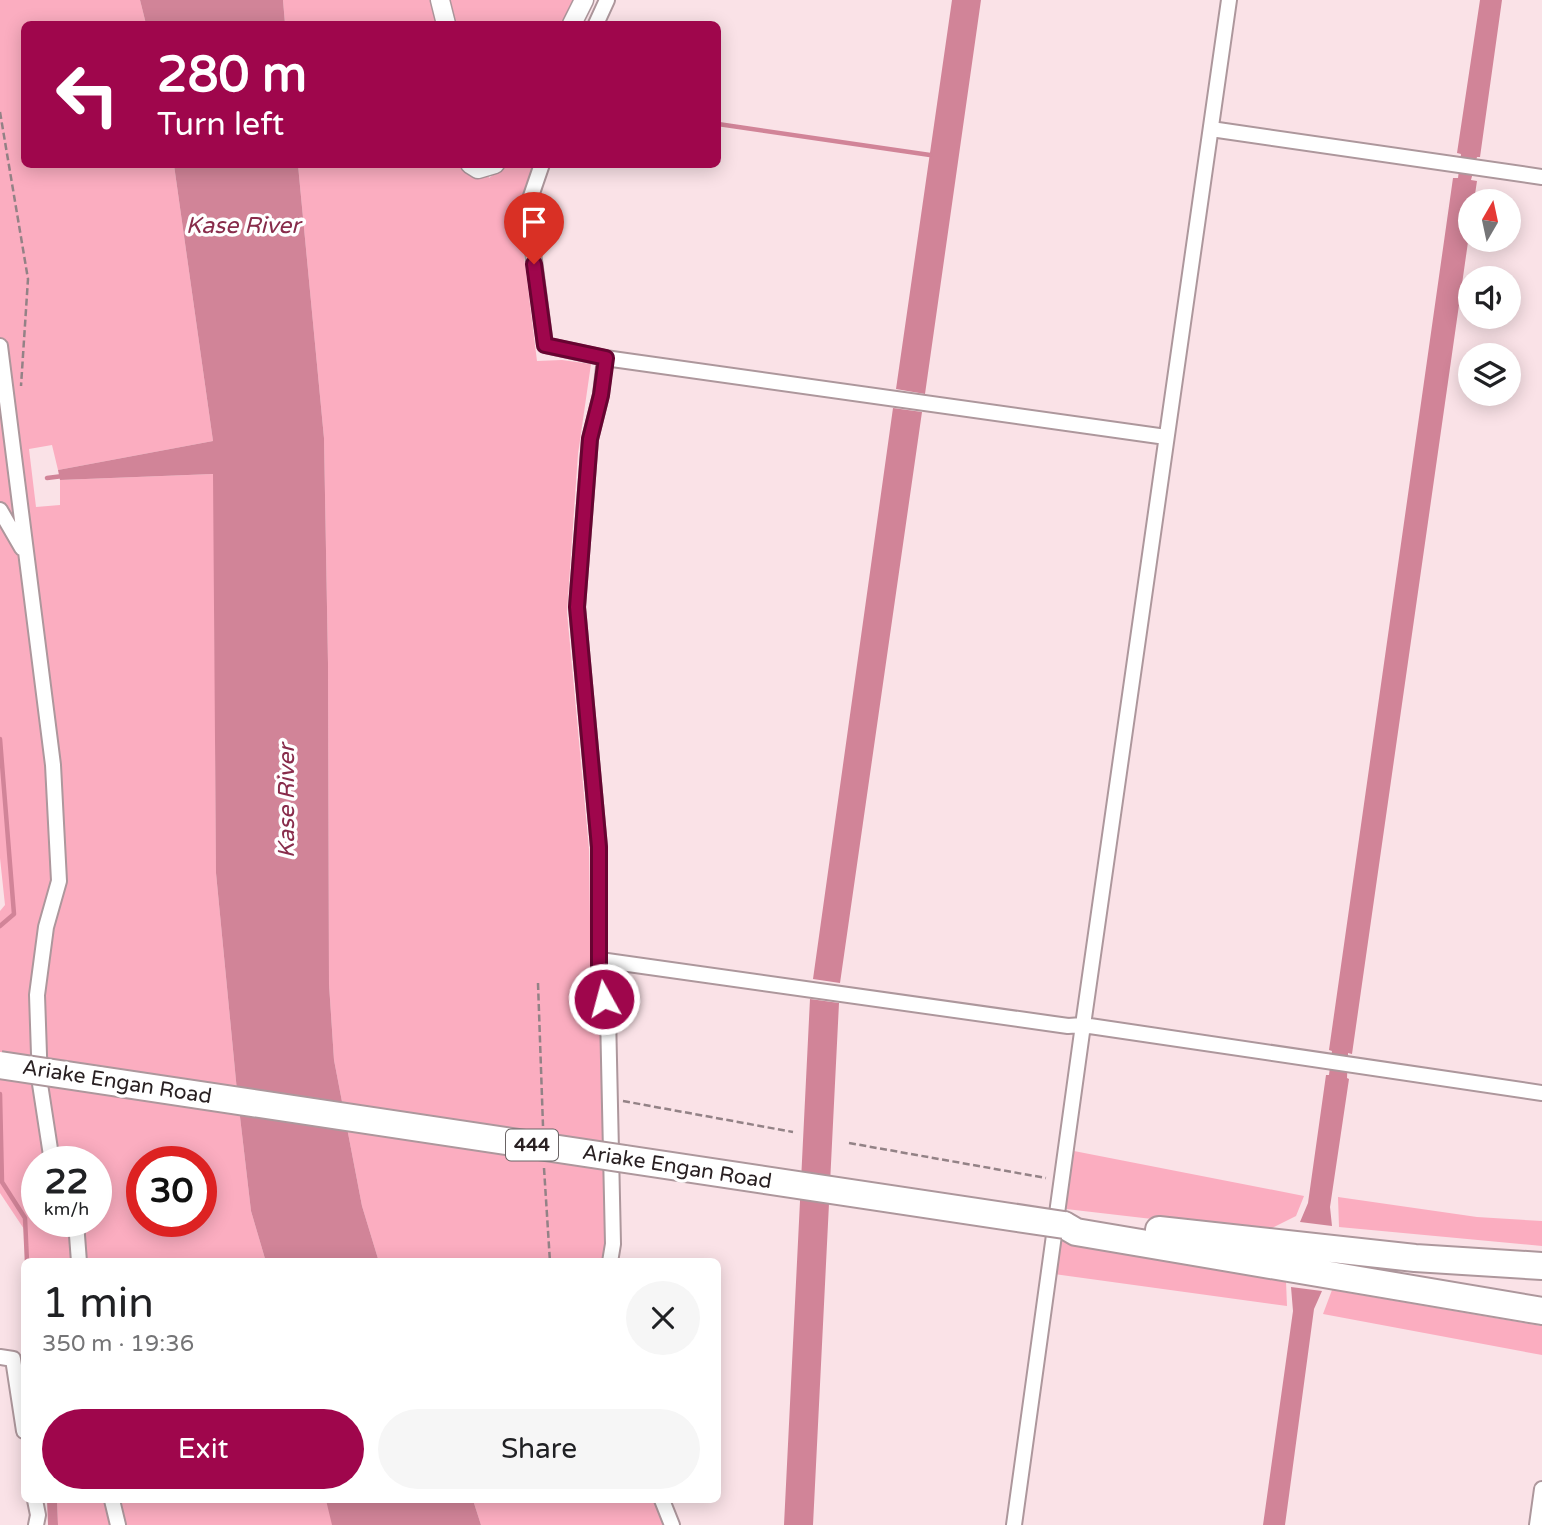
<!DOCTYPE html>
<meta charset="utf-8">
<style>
body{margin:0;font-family:"Varela Round",sans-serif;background:#f6f6f6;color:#202124;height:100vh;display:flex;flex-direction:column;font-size:26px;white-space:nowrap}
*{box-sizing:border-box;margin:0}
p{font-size:23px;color:#757577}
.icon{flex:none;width:38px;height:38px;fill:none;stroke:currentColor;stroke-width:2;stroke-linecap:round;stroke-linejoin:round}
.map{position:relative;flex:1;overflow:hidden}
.drawer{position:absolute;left:21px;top:1258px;width:700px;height:245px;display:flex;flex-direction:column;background:#fff;border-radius:10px;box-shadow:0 4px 18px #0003}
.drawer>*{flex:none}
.banner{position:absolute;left:21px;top:21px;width:700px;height:147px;border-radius:10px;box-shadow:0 4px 18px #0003;background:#9f064c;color:#fff;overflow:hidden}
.needle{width:46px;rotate:9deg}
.buttons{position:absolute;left:1458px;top:189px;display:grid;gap:14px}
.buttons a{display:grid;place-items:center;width:63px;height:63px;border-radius:50%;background:#fff;box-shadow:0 4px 18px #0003;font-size:35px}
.speed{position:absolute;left:21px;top:1146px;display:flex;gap:14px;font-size:35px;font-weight:700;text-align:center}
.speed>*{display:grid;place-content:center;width:91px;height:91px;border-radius:50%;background:#fff;box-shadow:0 4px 18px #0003;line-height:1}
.speed small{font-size:18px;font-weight:400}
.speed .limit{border:10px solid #d22;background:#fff;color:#111}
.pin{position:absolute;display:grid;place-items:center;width:60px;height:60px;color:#fff;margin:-72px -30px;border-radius:50% 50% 50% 0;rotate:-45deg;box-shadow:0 0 7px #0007}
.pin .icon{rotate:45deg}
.me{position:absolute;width:77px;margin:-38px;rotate:353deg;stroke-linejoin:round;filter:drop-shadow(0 0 5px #0008)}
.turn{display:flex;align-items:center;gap:24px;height:147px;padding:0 21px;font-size:32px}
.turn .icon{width:91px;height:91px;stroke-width:2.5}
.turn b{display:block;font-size:49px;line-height:60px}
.round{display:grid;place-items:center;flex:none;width:74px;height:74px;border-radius:37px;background:#f6f6f6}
.summary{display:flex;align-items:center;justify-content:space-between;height:119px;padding:0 21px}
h1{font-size:42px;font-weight:600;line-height:52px}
.button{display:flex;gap:14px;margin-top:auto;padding:14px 21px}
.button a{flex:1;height:80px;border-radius:42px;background:#9f064c;color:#fff;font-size:28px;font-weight:600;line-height:80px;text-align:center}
.button a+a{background:#f6f6f6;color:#202124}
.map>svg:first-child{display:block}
.green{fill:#fbadc0;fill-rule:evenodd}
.water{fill:#d18498}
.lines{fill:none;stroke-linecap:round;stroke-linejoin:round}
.stream{stroke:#d18498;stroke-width:4.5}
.minor-casing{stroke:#ad979c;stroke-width:18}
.tertiary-casing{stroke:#ad979c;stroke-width:21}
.motorway-casing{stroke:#ad979c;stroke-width:30}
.path{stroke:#938286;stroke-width:2.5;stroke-dasharray:7 3.5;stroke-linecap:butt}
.minor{stroke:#fff;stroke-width:14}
.tertiary{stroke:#fff;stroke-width:18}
.motorway{stroke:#fff;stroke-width:26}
.motorway-bridge-casing{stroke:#ad979c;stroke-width:30;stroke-linecap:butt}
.motorway-bridge{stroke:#fff;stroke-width:26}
.route-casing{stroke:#670431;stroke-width:18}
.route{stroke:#9f064c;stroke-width:12}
.labels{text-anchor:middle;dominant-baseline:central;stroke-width:7;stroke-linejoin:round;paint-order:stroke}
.shield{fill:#fff;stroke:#696364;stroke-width:2}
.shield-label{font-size:19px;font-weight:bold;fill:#292022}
.street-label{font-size:21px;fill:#292022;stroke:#fff}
.water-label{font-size:23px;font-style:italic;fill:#882c4b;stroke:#fff}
</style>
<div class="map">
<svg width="1542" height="1525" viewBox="0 0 1542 1525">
<rect width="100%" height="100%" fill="#fae2e7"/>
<!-- green -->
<path class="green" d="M0,0H140L146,24H24V164L174,165L213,441L58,470L52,445L29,449L36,507L60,505V480L214,474L216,873L237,1091L251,1211L266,1262H27L24,1229L0,1193V911L5,905L0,858ZM37,1162H96V1222H37ZM142,1162H201V1222H142Z
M283,0H577L566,24H285Z
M298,165H487L489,178L505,165H534L518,207L537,361L562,360L591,364L578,454L567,612L589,849L591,987L601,1013L608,1238L606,1262H379L362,1206L334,1060L329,984L328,663L324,438Z
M1074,1151L1304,1196L1296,1216L1264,1232L1066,1209Z
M1338,1197L1477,1217L1542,1221V1246L1339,1227Z
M1059,1238L1286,1281L1287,1306L1054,1274Z
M1332,1290L1542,1326V1355L1323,1314Z
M57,1500H369L380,1525H58Z
M473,1500H654L663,1525H481Z"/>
<!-- water -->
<path class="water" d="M140,0H283L285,24H146Z
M952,0H981L925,394L896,389Z
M1480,0H1502L1480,157H1477L1471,180L1477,181L1474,201H1470V228L1352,1054L1348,1053V1056L1347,1078L1349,1079L1330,1207L1332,1226L1300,1222L1308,1203L1326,1075H1329L1332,1051L1329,1050L1453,178H1458L1461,154L1457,153Z
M174,165H298L324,438L328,663L329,984L334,1060L362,1206L379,1262H266L251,1211L237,1091L216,873L213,474L60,480L58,470L213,441Z
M893,408L922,412L840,983L813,979Z
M810,999L839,1003L813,1525H784Z
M1291,1287L1322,1291L1314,1309L1285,1525H1263L1293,1311Z
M47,1500H57L58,1525H48Z
M326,1500H473L481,1525H332Z"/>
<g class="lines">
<!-- stream -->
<path class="stream" d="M718,124L930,155
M47,478L63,476
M0,739L14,914L0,926
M0,1094L2,1182L25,1218L27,1262"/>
<!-- minor casing -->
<g class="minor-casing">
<path id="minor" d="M596,24L607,0
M1211,129L1542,177
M542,164L530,199L528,214L545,345L605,358L1166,437
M0,346L53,765L59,881L46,927L37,995L40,1084L52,1162
M605,358L601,395L590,439L577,607L599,847V984L608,1014L613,1244L610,1262
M0,510L22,548
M600,960L1068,1026L1083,1025L1542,1093
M76,1222L79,1262
M0,1357L13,1359L24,1431
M35,1500L38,1515L36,1525
M112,1500L118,1525
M662,1500L672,1525
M1014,1525L1083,1025L1229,0
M1537,1525L1542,1489"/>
</g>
<!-- tertiary casing -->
<g class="tertiary-casing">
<path id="tertiary" d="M440,0L446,24
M572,24L584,0
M470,164L478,169L495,164"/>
</g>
<!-- motorway casing -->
<g class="motorway-casing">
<path id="motorway" d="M1064,1225L1076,1232L1542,1311
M1159,1230L1415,1258L1542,1266"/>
</g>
<!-- path -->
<path class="path" d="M0,112L28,279L21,386
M538,983L543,1126
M623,1101L793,1132
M849,1143L1046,1178
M544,1168L550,1262"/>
<!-- minor -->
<use href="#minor" class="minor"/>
<!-- tertiary -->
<use href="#tertiary" class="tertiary"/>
<!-- motorway -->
<use href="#motorway" class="motorway"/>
<!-- motorway-bridge casing -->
<g class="motorway-bridge-casing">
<path id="motorway-bridge" d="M0,1065L1064,1225"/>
</g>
<!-- motorway-bridge -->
<use href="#motorway-bridge" class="motorway-bridge"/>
</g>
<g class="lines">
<!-- route casing -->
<g class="route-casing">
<path id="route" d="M534,264L545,345L606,358L601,395L590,439L577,607L599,847V984L604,999"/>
</g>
<!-- route -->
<use href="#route" class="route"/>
</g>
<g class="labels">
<!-- shield labels -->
<rect class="shield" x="506" y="1129.5" width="52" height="31" rx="5"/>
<g class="shield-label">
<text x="532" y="1145">444</text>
</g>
<!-- street labels -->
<g class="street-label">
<text transform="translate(117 1082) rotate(9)">Ariake Engan Road</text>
<text transform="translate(677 1167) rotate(9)">Ariake Engan Road</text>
</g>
<!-- water labels -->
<g class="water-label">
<text x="243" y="226">Kase River</text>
<text transform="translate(287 801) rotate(-90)">Kase River</text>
</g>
</g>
</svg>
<div class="buttons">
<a><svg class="needle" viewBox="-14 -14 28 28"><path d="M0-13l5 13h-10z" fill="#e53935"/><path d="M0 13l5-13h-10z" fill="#757577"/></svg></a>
<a><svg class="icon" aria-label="sound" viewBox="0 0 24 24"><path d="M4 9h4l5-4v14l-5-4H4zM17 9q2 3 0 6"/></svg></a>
<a><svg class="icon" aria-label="layers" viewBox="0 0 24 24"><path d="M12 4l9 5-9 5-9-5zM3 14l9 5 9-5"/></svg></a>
</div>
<div class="speed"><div>22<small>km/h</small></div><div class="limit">30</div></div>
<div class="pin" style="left:534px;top:264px;background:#d93025"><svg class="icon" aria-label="arrive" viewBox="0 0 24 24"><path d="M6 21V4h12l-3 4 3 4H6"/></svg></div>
<svg class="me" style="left:604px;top:999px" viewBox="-20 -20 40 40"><circle r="17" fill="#9f064c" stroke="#fff" stroke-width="3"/><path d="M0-11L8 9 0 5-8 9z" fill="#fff"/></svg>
<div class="banner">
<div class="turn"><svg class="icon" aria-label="left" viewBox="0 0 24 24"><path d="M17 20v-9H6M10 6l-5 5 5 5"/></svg><div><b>280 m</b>Turn left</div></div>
</div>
<section class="drawer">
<div class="summary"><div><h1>1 min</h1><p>350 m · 19:36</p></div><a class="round"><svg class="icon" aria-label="close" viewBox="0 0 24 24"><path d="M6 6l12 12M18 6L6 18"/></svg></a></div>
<div class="button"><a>Exit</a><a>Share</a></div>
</section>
</div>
